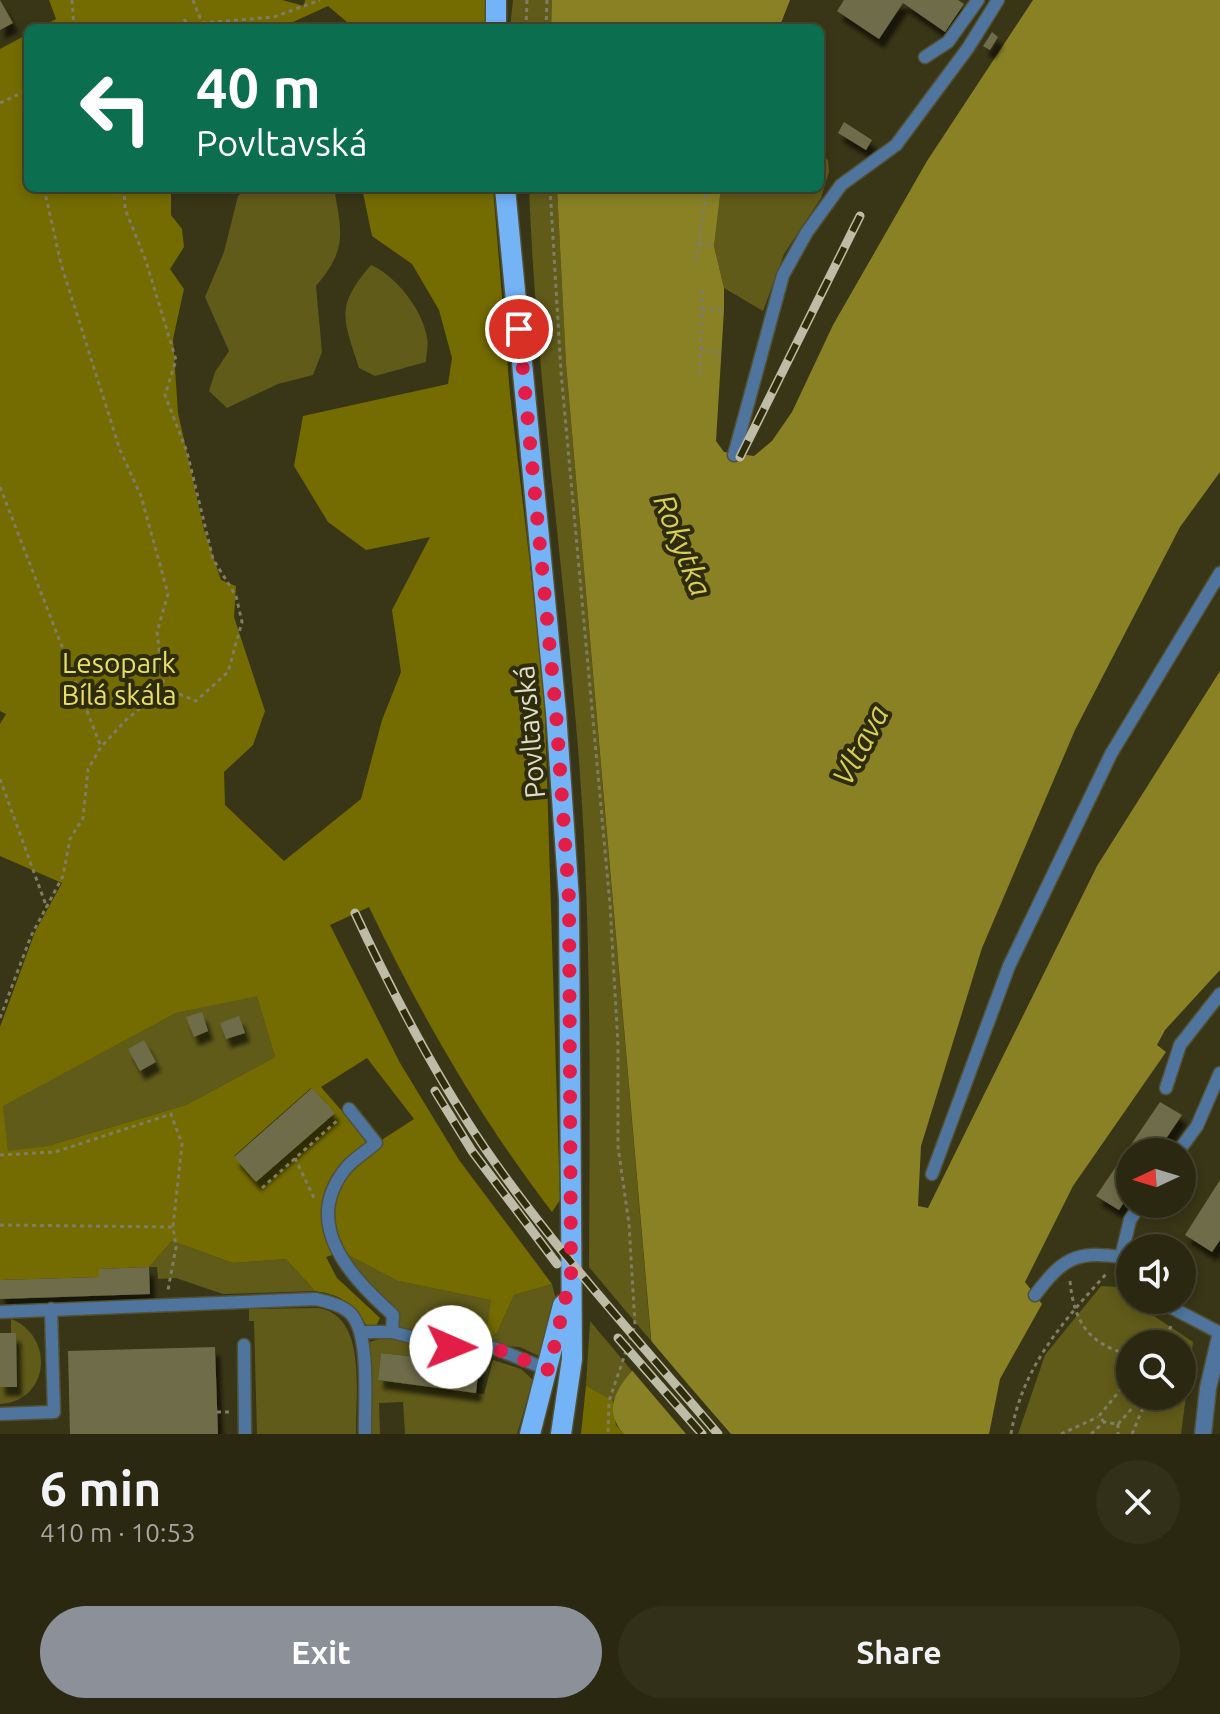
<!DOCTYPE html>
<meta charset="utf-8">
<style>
body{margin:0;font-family:Ubuntu,sans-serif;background:#323019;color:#f1f3f6;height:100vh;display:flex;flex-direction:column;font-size:30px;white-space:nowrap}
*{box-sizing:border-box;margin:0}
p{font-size:26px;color:#a5a69f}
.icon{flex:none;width:44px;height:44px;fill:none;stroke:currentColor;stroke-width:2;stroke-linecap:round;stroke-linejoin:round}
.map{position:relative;height:1434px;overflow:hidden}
.sheet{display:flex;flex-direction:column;background:#2a2810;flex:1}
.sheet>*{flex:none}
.top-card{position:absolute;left:24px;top:24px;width:800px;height:168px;border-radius:12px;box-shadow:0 4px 12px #0003,0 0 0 2px #464430;background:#0b6e4f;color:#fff;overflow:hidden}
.needle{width:52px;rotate:266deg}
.controls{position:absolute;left:1116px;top:1138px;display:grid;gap:16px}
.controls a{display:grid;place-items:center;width:80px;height:80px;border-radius:50%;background:#2a2810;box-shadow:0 4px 12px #0003,0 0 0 2px #464430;font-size:40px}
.pin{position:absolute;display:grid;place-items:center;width:68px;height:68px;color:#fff;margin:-34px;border:4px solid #fff;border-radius:50%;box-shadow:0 2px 8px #0007}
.me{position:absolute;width:88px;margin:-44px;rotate:91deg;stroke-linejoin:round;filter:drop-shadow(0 0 6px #0008)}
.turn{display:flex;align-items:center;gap:28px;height:168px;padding:0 40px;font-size:36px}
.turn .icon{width:104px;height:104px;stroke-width:2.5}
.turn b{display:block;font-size:56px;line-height:68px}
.round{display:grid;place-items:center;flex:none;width:84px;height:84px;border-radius:42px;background:#323019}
.head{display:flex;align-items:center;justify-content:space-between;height:136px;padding:0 40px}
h1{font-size:48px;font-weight:600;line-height:60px}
.cta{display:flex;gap:16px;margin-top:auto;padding:16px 40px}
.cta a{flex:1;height:92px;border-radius:48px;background:#8c9099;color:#fff;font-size:32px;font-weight:600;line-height:92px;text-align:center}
.cta a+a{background:#323019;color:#f1f3f6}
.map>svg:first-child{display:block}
.green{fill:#605b19;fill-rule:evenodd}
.forest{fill:#746c00;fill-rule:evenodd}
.water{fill:#898124}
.pier{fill:#383616}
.building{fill:#6e6c4a;filter:url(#shadow)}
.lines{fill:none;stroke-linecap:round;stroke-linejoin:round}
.service-casing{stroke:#535133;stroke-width:15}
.minor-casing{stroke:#535133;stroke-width:19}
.primary-casing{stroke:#535133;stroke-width:23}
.path{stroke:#7f7d63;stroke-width:3;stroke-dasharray:4 4;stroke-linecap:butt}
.service{stroke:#4f759e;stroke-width:12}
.minor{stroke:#4f759e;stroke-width:16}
.primary{stroke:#74b3f6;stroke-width:20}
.rail-casing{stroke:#bdbca7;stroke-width:9}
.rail{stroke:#2e2c0b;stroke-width:6;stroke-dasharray:18;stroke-linecap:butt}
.route{stroke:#e11d48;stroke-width:14;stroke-dasharray:0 25.2}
.labels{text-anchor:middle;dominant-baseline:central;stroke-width:8;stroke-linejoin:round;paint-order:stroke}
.park-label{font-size:28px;fill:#e9df67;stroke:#2e2c0b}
.street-label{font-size:28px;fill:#deddcb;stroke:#2e2c0b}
.water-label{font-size:30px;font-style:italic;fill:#d9cf57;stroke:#2e2c0b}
</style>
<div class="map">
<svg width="1220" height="1434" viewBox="0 0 1220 1434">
<defs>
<filter id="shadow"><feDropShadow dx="5" dy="9" stdDeviation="2" flood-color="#0009"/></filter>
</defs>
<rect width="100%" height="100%" fill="#383616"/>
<!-- green -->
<path class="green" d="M513,0H552L551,28H510Z
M820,156L828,160L829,172L821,198L784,254L763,311L724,288L714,246L721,188H820Z
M247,188H326L335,194C343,236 345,252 316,286L322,352L313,375L278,384L227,408L209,391L215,372L229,351L205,297L224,252L238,196Z
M529,188H557L566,364L651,1341L589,1267C590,1090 592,913 577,736C562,553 536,371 529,188Z
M371,265C396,276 422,309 427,337C429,344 426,355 426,362L375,376L359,368C343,318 335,307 371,265Z
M257,995L275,1057L186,1105L47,1146L8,1152L2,1106L176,1013Z
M172,1241L233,1263L286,1259L315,1291L223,1294L176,1278L158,1279L157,1267H149Z
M342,1252L398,1281L492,1300L486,1336L497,1333L514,1295L552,1284L557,1304L541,1357L520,1347L447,1342L394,1325Z
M1101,1286L1118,1287L1130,1300L1193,1342L1181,1434H1018L1045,1355ZM1130,1344H1182V1396H1130Z
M318,1308C368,1315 355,1395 356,1434H257L254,1321H249V1309Z
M11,1319C55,1336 50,1401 0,1404V1387H17L16,1333H11Z
M590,1321L632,1371L613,1401L586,1385Z
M389,1336L425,1347L427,1358L381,1353L378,1380L484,1394L493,1360L521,1369L533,1380L517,1434H405L403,1402L379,1403L380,1434H372L370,1342Z"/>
<!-- forest -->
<path class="forest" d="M49,0H282L304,6L305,0H488L487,28H354L328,6L280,28H39L56,19Z
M28,34V188H171V215L182,229L184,247L170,269L184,289L173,339L178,413L204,530L221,580L236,586L234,617L265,711L253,745L224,772L225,805L284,861L361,799L382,720L401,672L392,610L430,537L366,550L328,522L294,466L303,416L448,384L452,358L439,310L412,264L372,236L362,188H493L510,394L544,683L560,1200L552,1212C479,1117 421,1015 369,907L330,925L400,1063L459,1160L552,1284L514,1295L497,1333L486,1337L491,1300L398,1281L342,1252L326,1257L337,1278L380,1318L376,1326H367C353,1304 341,1294 315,1291L286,1259L233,1263L172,1241L149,1267L99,1269V1277L0,1280V1027L35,932L62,883L0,856V724L6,714L0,711V49ZM257,996L275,1057L186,1105L47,1146L8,1151L3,1106L176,1013ZM367,1058L414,1119L377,1143L369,1142L321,1087ZM311,1088L334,1114L256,1182L234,1156Z
M586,1385L613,1401L616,1425L624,1434H581Z"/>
<!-- water -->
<path class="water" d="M552,0H790L779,28H551Z
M1033,0H1220V472L1180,527L1075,730L982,948L921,1146L918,1206L928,1208L1097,866L1220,671V970L1165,1030L1157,1045L1166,1052L1073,1186L1025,1282L1042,1304L1000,1379L989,1434H624C595,1402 630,1374 652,1349L566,364L557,188H721L714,246L724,288V310L716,441L724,452L754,456L772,441L792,412L833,325L927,161Z"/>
<!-- pier -->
<path class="pier" d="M647,1336L692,1389L731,1434H686L630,1368L645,1355Z"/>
<!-- building -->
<path class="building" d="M0,0L13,23L0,30Z
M844,0H958L964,4L945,32L903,3L879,39L837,11Z
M992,32L998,37L990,50L983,46Z
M844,122L872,140L866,150L838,133Z
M202,1012L208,1031L194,1037L186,1017Z
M239,1016L245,1033L226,1039L220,1023Z
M144,1040L156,1062L140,1071L128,1049Z
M312,1088L335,1113L256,1182L234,1157Z
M1160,1102L1182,1115L1157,1152H1130V1193L1119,1210L1096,1196Z
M1220,1180V1240L1212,1252L1185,1235Z
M149,1267L150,1294L0,1299V1280L99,1277V1269Z
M0,1333H16L17,1387H0Z
M215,1347L218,1434H70L68,1351Z
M381,1353L479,1364L476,1393L378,1380Z"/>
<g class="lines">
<!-- service casing -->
<g class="service-casing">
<path id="service" d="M925,57L948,42L978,0
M734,455L783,275L807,232L841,185L896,145L968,48L998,0
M1166,1088L1180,1045L1220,994
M349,1109L376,1143C367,1151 355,1158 347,1167C299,1224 352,1278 393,1315L392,1332
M1178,1152L1197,1126L1220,1073
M932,1174L1009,966L1111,754L1220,573
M1121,1257L1130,1220L1141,1204
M1035,1295C1062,1260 1074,1250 1121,1257L1130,1269
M1157,1300L1220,1333
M0,1312L316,1299C328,1302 342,1305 351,1314C371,1336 364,1404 365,1434
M362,1332H392L451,1347L494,1348L549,1370
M244,1345L245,1434
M0,1414L54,1412L51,1309"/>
</g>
<!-- minor casing -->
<g class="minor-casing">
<path id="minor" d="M1203,1434L1208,1388L1220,1337"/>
</g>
<!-- primary casing -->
<g class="primary-casing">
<path id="primary" d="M496,0V28
M505,188L556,712L569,899L572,1359L561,1434
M530,1434L563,1305"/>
</g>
<!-- path -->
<path class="path" d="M72,0L74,28
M193,0L202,23L197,28
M184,19L190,28
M202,23L274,17L320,0
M526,28L527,0
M546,28L547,0
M0,103L28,90
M124,188L125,209L146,261L176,360L165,395L187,452L213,559L236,596L242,622L228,672L196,701L165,688
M550,188L561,372L610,905L618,1045V1147L629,1224L635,1325L609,1401L608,1434
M699,243L714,246
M696,261L707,188
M702,310H724
M701,351L722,352
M700,374L702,287
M0,487L101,747
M0,779L47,908
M0,1018L31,936L63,876L70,839L83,818L88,769L101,747L126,720L164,688L157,632L168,594L141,496L120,450L61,264L44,188
M0,1155L55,1152L171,1114L182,1144L173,1227L176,1247L168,1290
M295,1158L314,1198
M262,1188L339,1119
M0,1225L172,1227
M1070,1281C1074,1323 1089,1344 1130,1355
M1140,1344L1147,1336L1168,1332
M1163,1344L1171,1326
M217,1412H229
M1104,1422L1099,1416L1130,1378
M1118,1424V1434
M1011,1434C1022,1367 1064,1320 1108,1272
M1061,1434L1098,1417
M1091,1434L1104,1422L1118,1424L1143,1396
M1132,1434L1148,1396"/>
<!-- service -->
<use href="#service" class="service"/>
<!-- minor -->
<use href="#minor" class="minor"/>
<!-- primary -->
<use href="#primary" class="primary"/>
<!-- rail casing -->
<g class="rail-casing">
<path id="rail" d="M740,457L860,216
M355,913C393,994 434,1073 484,1147C554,1249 638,1340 718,1434
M435,1091L472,1151L557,1264
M618,1338L702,1434"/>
</g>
<!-- rail -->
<use href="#rail" class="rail"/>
</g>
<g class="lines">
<!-- route -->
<path class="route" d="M451,1347L494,1348L549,1370L571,1274L569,899L556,712L519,329"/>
</g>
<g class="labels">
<!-- park labels -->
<g class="park-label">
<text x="119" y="662">Lesopark<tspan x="119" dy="32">Bílá skála</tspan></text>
</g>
<!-- street labels -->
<g class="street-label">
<text transform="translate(529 732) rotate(-95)">Povltavská</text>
</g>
<!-- water labels -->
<g class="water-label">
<text transform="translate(683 545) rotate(68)">Rokytka</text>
<text transform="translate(860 745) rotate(-62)">Vltava</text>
</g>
</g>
</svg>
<div class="controls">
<a><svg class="needle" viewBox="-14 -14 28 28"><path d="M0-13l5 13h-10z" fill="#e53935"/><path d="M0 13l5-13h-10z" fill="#a5a69f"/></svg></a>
<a><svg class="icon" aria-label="sound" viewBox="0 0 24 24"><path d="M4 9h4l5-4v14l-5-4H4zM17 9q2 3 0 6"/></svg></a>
<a><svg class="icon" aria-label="search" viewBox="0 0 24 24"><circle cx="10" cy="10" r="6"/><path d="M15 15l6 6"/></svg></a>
</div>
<div class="pin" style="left:519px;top:329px;background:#d93025"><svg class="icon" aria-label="arrive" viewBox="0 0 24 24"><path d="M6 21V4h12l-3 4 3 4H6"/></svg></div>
<svg class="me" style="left:451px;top:1347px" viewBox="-20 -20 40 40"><circle r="19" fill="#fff"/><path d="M0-13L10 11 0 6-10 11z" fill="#e11d48"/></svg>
<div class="top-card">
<div class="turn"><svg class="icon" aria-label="left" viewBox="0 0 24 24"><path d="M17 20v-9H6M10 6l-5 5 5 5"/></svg><div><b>40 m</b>Povltavská</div></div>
</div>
</div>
<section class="sheet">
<div class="head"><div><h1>6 min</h1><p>410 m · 10:53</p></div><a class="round"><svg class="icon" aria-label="close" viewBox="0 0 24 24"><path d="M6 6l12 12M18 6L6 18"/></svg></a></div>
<div class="cta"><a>Exit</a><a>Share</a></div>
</section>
